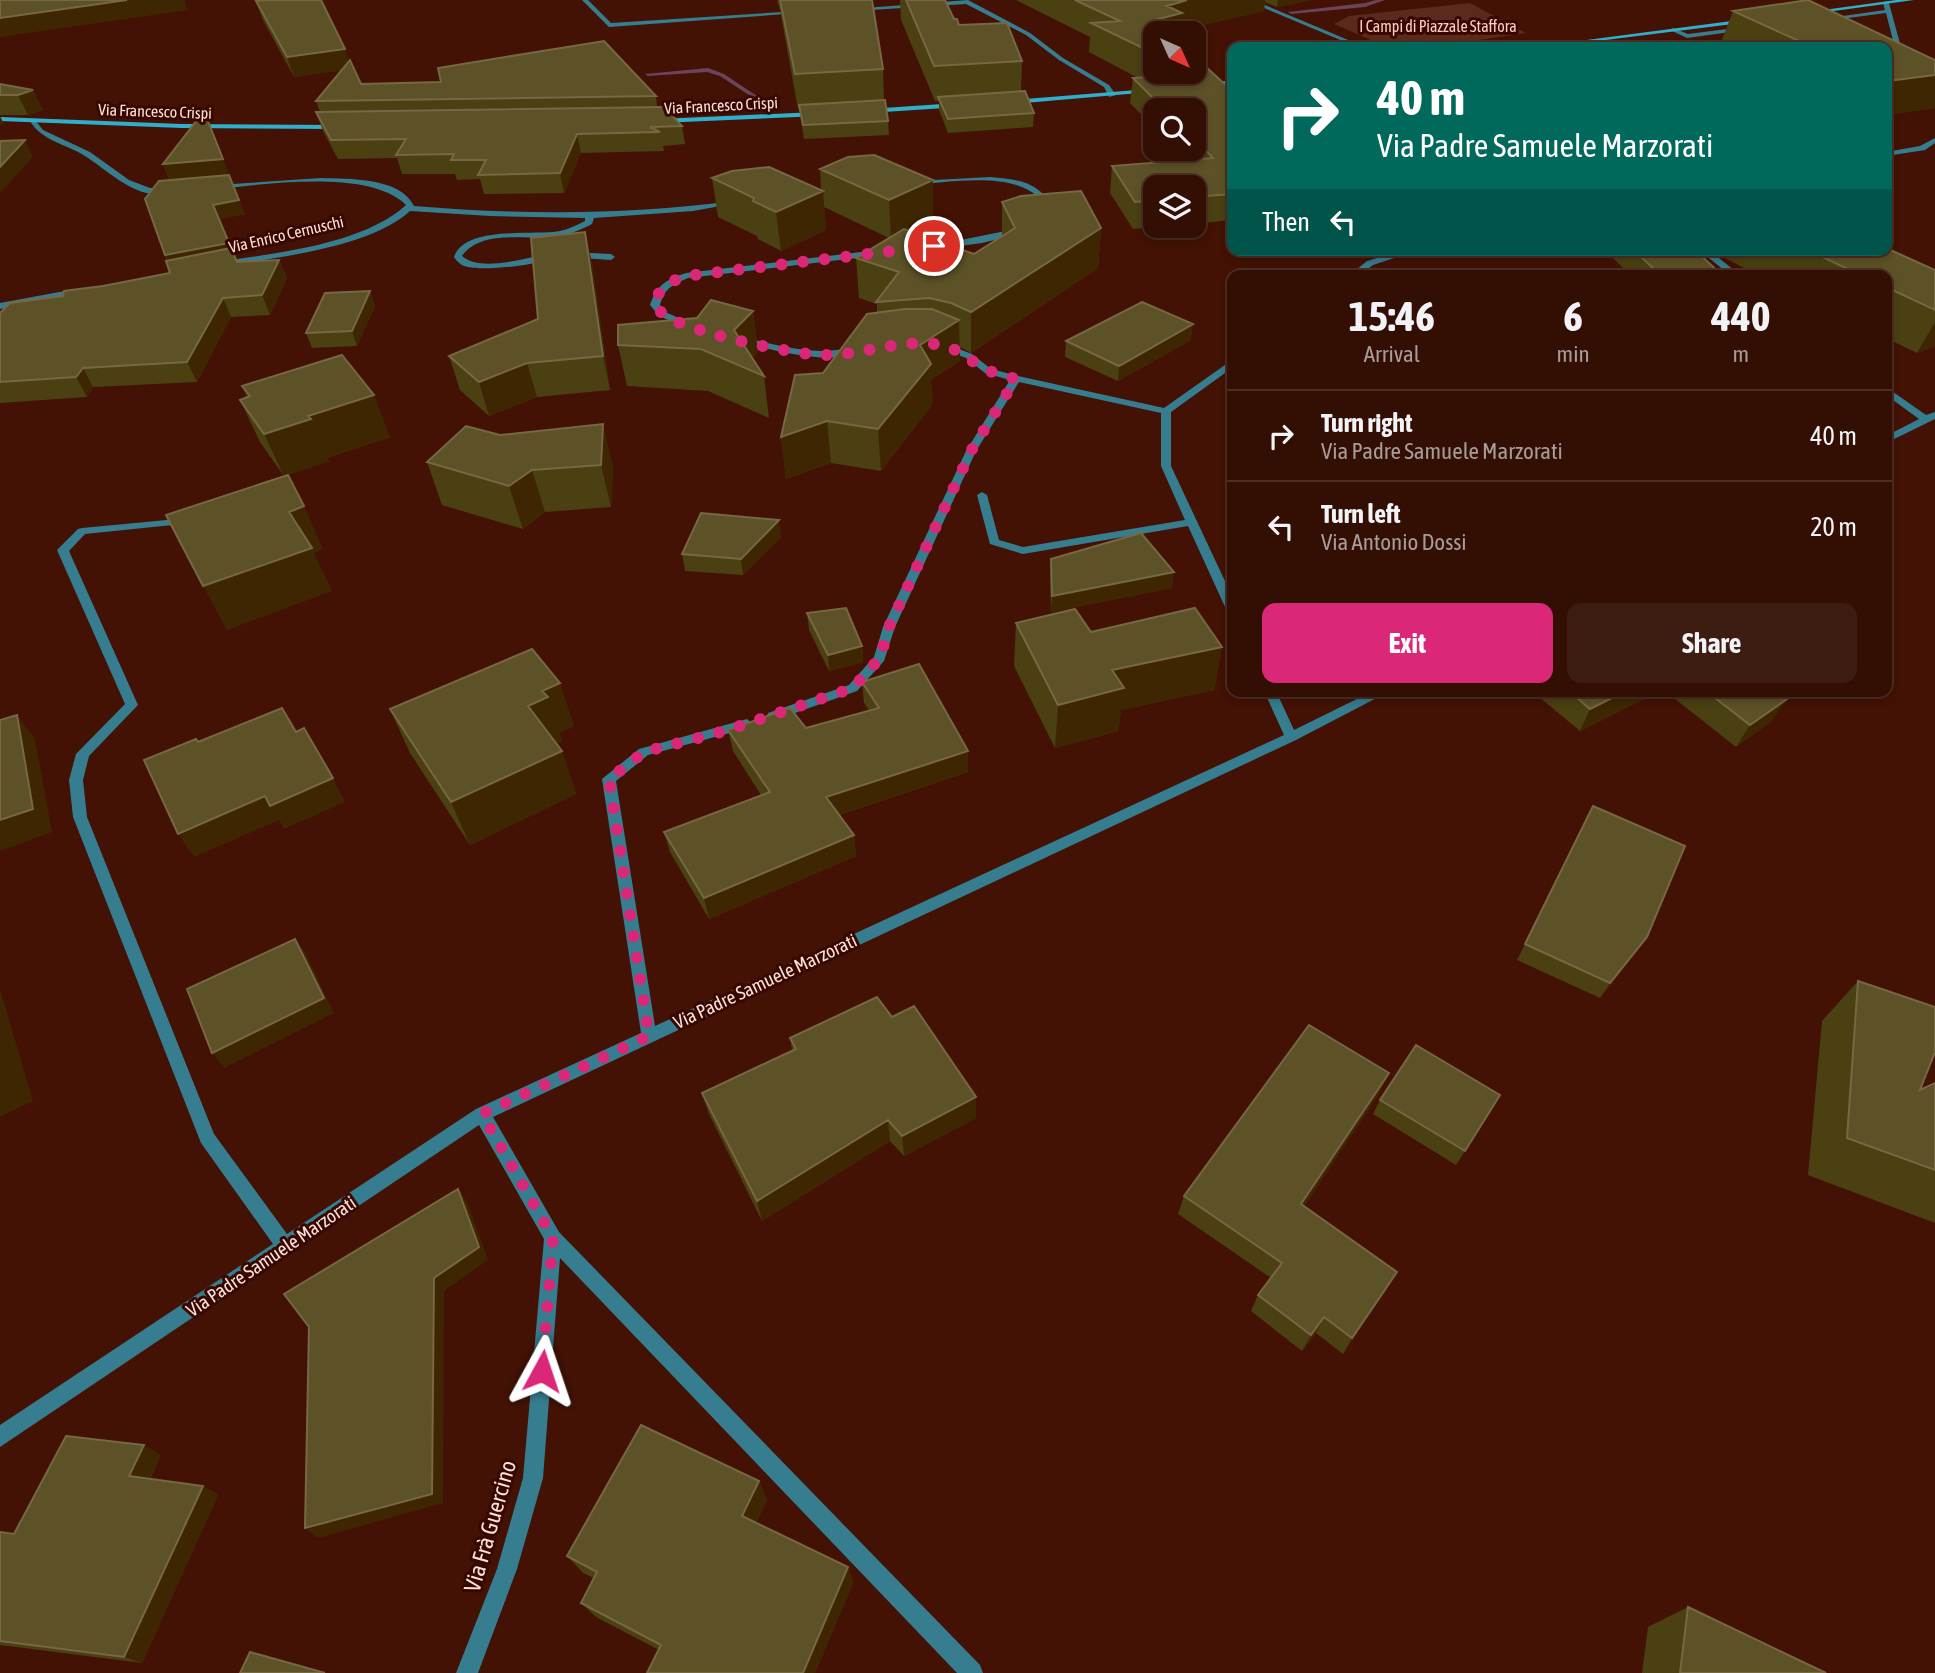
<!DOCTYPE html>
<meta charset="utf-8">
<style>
body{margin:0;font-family:"Asap Condensed",sans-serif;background:#3d1c12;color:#f1f3f6;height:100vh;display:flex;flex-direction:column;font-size:26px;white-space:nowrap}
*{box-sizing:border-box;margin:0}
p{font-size:23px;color:#a89c9a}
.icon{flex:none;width:38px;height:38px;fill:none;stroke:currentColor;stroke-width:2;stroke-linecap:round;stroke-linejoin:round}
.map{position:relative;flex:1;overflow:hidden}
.details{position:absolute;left:1227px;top:270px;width:665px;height:427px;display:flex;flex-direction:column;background:#320e03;border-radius:14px;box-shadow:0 4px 10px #0003,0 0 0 2px #4d2e25}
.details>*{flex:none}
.banner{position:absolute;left:1227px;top:42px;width:665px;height:214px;border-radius:14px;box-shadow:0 4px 10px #0003,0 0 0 2px #4d2e25;background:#00695c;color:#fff;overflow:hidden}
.needle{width:46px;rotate:135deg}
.buttons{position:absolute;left:1143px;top:21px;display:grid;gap:14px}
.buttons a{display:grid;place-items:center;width:63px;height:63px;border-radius:14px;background:#320e03;box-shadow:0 4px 10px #0003,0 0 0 2px #4d2e25;font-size:35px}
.pin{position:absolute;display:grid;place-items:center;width:60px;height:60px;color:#fff;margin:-30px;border:4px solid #fff;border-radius:50%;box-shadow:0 2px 7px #0007}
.me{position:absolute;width:77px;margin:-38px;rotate:5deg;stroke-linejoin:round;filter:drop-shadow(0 0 5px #0008)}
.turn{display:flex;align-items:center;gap:24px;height:147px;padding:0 35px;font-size:32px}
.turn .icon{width:91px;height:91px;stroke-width:2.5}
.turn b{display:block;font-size:49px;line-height:60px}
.then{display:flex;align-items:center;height:66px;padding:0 35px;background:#0003;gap:14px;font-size:26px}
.eta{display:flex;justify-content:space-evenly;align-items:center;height:119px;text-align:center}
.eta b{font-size:42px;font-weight:700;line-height:49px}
.cta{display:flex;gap:14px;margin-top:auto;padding:14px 35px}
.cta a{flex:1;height:80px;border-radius:14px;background:#db2777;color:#fff;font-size:28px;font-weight:700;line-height:80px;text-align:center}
.cta a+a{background:#3d1c12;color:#f1f3f6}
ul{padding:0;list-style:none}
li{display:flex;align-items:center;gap:21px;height:91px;padding:0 35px;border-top:2px solid #4d2e25}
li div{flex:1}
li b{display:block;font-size:26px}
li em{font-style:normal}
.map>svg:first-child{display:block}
.green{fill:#5c2a1c}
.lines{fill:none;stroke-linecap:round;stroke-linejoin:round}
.stream{fill:#6a445a;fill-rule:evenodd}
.street{fill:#367d8f;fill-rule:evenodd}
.secondary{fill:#2eb0cd;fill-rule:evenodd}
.wall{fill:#4a4011}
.shaded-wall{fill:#3f2603}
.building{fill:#5d5127;stroke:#766842;stroke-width:2}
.route{stroke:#db2777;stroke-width:12;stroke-dasharray:0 21.6}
.labels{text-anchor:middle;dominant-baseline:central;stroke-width:6;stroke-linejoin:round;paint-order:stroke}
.far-park-label{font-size:16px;fill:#fbcdc0;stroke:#370700}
.far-street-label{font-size:16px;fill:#fce1d9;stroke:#370700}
.street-label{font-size:19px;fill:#fce1d9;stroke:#370700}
.near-street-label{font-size:23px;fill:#fce1d9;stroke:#370700}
</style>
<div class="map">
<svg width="1935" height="1673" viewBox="0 0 1935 1673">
<rect width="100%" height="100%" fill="#431204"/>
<!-- green -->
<path class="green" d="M1470,3L1526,33L1433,47H1387L1334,24L1349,16Z"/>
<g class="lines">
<!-- stream -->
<path class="stream" d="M1376,0H1385L1365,7L1291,14L1288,12L1365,3Z
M708,68L724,74L757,96L752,97L720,76L707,72L648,76L645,74Z"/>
<!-- street -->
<path class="street" d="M582,0H588L611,23L797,11L800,13L609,27Z
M968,0L1030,33L1063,58L1109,85L1116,95L1109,97L1104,87L1059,60L1026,35L966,4L855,11L852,9Z
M1245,0H1253L1365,47H1357Z
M1886,1L1889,3L1902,51L1907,59H1903L1896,52L1886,13L1825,21L1822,19L1885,10L1883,3Z
M1743,27L1745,30L1687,38L1670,30L1673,28L1688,34Z
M1578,40L1595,46L1596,47H1587L1576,43Z
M34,119L43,130L90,152L129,180L150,188H169L173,190C142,206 109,171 85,156C66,144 42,141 30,121Z
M1935,138V143L1925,150L1886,156V152L1920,146Z
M990,177C1020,180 1037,181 1054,208L1047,210C1044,205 1041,199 1037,196C1010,172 949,182 916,185L912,183L916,181Z
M321,178C349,179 400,177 414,206C521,215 627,215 733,201L737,203L693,211L594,218L592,224C580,230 569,235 556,237C527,240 481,229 462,256C481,273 527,257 550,254L554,257C541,265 476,273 462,265C460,264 455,259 454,257C465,225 533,236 560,231C569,229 577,225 585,221V218L490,216L410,211C375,243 304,253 258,261C244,263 229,268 215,267V263L218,262C275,253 362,245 406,205C370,169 266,184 217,189L213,187L217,185Z
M1020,228L1024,231L1023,233L982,243L930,250L926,247Z
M878,250L881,251V255L688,278C672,285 665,288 660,305L665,312L695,325L697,327L692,330L659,316L650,305C657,285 667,279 686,273Z
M1404,250H1418L1373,265L1360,275H1350L1367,261Z
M1699,250H1709L1740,275H1730Z
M570,252L611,254L615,257L611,260L567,257V253Z
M81,288L84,289V293L0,309V303Z
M739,336C766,343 793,350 820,351C832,352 849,346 858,352C833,367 764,348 736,341L734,339Z
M940,344H946L972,354L991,369L1018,376L1164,408L1232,360V368L1171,412V466L1232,596V613L1226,609L1188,526L1023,554L990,544L977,495L982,492L987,495L999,540L1023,547L1185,520L1161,466V413L1019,382L976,451L895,627L884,661L857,691L778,719H768L767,716L768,713L849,685L874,657L883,627L966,451L1010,380L985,373L966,358L940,348Z
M1886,387L1926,415L1935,412V419L1886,443V436L1919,419L1886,395Z
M188,518L192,519V523L85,534L69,551L138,705L89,756L83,780L87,817L214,1134L287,1234L476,1109L641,1033L602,779L639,749L747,719L753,724L752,727L648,755L616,781L655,1026L1284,735L1264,691H1276L1294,730L1373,691H1390L1296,740L493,1117L559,1232L980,1665L983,1673H957L560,1258L543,1478L517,1569L478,1673H456L497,1569L523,1478L544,1239L479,1125L0,1447V1425L273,1244L201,1143L73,817L69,780L76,754L125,704L57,550L78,529L82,528Z"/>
<!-- secondary -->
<path class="secondary" d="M1896,0H1914L1812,14L1809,12Z
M1747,19L1749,22L1550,47H1533Z
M1232,80V84L1204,87L1200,85Z
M1149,89L1151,92L1012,104L1008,102L1012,100Z
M957,103L960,107L869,113L865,111L869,109Z
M817,112L821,114L820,116L659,123L655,121L659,119Z
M0,117L182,124L338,125L342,127L338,129L182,128L0,121Z"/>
</g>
<!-- wall -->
<path class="wall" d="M777,0H872L883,69L884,100L888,121L889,135L804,139L799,109H798L780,10Z
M900,0H945L954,19L959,25L1022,61L1021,92L1034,113L1033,127L948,133L939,110V101H935L901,20Z
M1016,0H1311L1277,7L1265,2L1264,11L1180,30V33H1155V72H1194V66L1232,91V220L1194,224V187H1155V226H1171L1133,229L1110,193L1112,166L1186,160L1175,149H1194V110H1155V128L1130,103L1133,78H1138L1089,52L1090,37Z
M1808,0L1935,60V108L1886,115V47H1725L1720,45L1733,11Z
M256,1L349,62L361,84L656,96L657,107L682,126L685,144L663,146L664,151L581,153L564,193L484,194L480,179L457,180L455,174H402L397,158L338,159L323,131L316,112H320L316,101L342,70L294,77L263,20Z
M0,84L43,110L28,115H0Z
M163,164L245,214L219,219L237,262L279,260L287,278L270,315L231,317L197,382L93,387L87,397L0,403V313L103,286L170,273L165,255L170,180Z
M820,169L933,180V218L909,230L974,254L1002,236V202L1101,228L1098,268L971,353L960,347V361L931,380L932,405L881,471L831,463L786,479L781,437L823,373L877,313V304L859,298L856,258L889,238L824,207L826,230L781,251L758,239L757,236L718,217L712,178L821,191Z
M585,232L592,264L610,390L537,397L489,416L460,390L449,356L538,319Z
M1601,250H1695L1722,275H1630L1611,256Z
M1713,250H1886L1935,270V346L1917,353L1886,338V275H1758L1721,256Z
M370,291L375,306L357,346L312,348L306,333Z
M753,311L758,352L752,358L764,376L769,418L708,391L627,386L618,345Z
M1191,340L1118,381L1065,357L1066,341Z
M242,386L390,437L327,458L329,461L284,476L260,442L240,400L247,397Z
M500,435L613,466L611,507L545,512L523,529L442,505L427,462Z
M781,537L743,575L685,571L682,554Z
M1051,559L1172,588L1051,612L1050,575Z
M807,613L862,646L863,662L829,671L809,630Z
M1016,623L1222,647L1214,690L1121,710L1118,731L1055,748L1014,666Z
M862,682L968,772L839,815L854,835L856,856L709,919L670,852L664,832L761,795L733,751L728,730L806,728L869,710L864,703Z
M1532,691H1660L1580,731Z
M1665,691H1779L1772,721L1736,747Z
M390,709L574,726L559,733L562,741L556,743L562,751L576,794L470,845L410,753Z
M1593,807L1647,937L1636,952L1600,998L1517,960Z
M1858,981L1920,1090L1935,1083V1223L1808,1175L1822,1021Z
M892,1017L976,1097V1118L904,1156L890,1141L762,1221L709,1114L702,1093L792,1050L790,1038Z
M1380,1092L1304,1206L1397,1272L1343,1354L1316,1333L1302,1351L1251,1311L1258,1295L1271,1278L1178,1214L1184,1196Z
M1500,1095L1456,1165L1373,1114L1380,1100Z
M161,1455L150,1479L203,1486L218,1495L142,1663L0,1645V1532L14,1534Z
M759,1481L767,1500L756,1523L848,1567L853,1583L815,1673H647L659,1650L596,1617L581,1603L594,1578L583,1573L567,1556Z
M1688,1607L1826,1673H1642L1648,1627Z"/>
<!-- shaded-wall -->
<path class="shaded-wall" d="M127,0H184L188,10L0,37V18Z
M1187,0H1265L1264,11L1180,30V33H1155V20L1167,6Z
M1278,0H1311L1277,7Z
M345,49L351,69L294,77L287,57Z
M1155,71L1171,72L1169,84L1154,86Z
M1935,75V108L1886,115L1887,81Z
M33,90L43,110L28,115L18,95Z
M204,111L245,214L219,219L235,258L172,270L165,255L173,185L163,164Z
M0,116L4,124L0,125Z
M577,134L581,153L564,193L560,173Z
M25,140L33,157L0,193V167Z
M933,180V218L891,239L889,200Z
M823,191L826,230L781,251L776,212Z
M1101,228L1098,268L971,353V312Z
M585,232L592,264L610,390L603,356Z
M279,260L287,278L270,315L262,295Z
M370,291L375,306L357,346L352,331Z
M223,298L231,317L197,382L187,362Z
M753,311L758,352L743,367L734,330Z
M959,320L960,361L931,380L932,405L881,471L878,429L920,345Z
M1935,322V346L1917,353Z
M1193,324L1191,340L1118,381L1119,366Z
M527,363L537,397L489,416L479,382Z
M83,368L93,387L87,397L76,377Z
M374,395L390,437L327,458L329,461L284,476L264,434L308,416Z
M827,421L831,463L786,479L781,437Z
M603,424L613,466L611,507L601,465Z
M532,470L545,512L523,529L509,486Z
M304,506L323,549L314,553L332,591L227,630L203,586L289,512Z
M779,520L781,537L743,575L741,559Z
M1174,572L1172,588L1051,612L1052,596Z
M862,646L863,662L829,671L828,655Z
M1222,647L1214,690L1121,710L1118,731L1055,748L1058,705L1112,670Z
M560,683L574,726L559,733L562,741L543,750L528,706L542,691Z
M1626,691H1660L1580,731L1590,709Z
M1787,699L1772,721L1736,747L1750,725Z
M17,715L35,739L52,832L0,851V820Z
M562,751L576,794L470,845L451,802Z
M968,751V772L829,818L826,797Z
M333,778L345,802L284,829L279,820L194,857L178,834L265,796Z
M854,835L856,856L709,919L704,898Z
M1647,937L1636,952L1600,998L1610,983Z
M295,939L306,954L334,1013L224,1068L212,1053Z
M0,989L33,1101L0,1117Z
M1389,1073L1380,1092L1293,1222L1301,1204Z
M976,1097V1118L904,1156L902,1136Z
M888,1120L890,1141L762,1221L757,1201Z
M458,1189L467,1202L488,1260L444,1291L443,1503L318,1538L305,1528L434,1278Z
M1397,1272L1387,1289L1343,1354L1352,1338Z
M1324,1317L1316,1333L1302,1351L1311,1335Z
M144,1445L161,1455L146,1486L129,1476Z
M759,1481L767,1500L751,1534L742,1516Z
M203,1486L218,1495L142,1663L124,1657Z
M848,1567L853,1583L815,1673H803Z"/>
<!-- building -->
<path class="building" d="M0,0H127L0,18Z
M265,0H321L345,49L287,57L256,1Z
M780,0H872L883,69L795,74Z
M906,0H945L954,19H957L959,25L1007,23L1022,61L934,66Z
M1075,0H1187L1167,6L1182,13L1155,20H1160L1176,33H1155V54L1091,23L1120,21Z
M1808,0L1935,60V75L1887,81L1886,47H1812L1733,11Z
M604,41L656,96L316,101L350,60L361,84L441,82L438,68Z
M1204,65L1232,91V194L1194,197V187H1155V200L1135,202L1112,166L1213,158L1194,138V110H1165L1133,78L1183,74L1177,72H1194V66Z
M0,84L33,90L18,95H0Z
M1025,91L1034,113L948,119L938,97Z
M885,100L888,121L803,125L799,105Z
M664,107L682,126L650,127L660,132L577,134L560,173L478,175L486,160H451L454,154L396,155L406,139L331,140L316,112Z
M204,111L223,159L163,164Z
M25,140L0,167V141Z
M874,155L933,180L889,200L820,169L848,157Z
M769,167L823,191L776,212L753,201L754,198L712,178L732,171Z
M229,175L239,200L213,205L229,243L165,255L145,199L159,181Z
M1081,191L1101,228L971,312L951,303L929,298L876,302L899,272L856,258L904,229L974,254L1015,228L1002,202L1021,196Z
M585,232L603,356L527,363L479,382L449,356L538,319L531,238Z
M231,248L237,262L279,260L262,295L223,298L187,362L83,368L76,377L0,382V313L10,303L63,296L64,291L103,286L170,273L166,261Z
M1886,248L1935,270V310L1886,287V275H1860L1808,250H1886Z
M1634,250H1695L1722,275H1660Z
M370,291L352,331L306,333L325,293Z
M711,300L753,311L734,330L764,376L701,349L618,345V325L697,318Z
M1142,302L1193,324L1119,366L1066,341Z
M905,309H932L959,320L920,345L931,364L878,429L827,421L781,437L795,375L823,373L867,314Z
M342,355L374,395L308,416L311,419L264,434L240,400L250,396L242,386Z
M603,424L601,465L532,470L509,486L427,462L466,426L500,435Z
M288,475L304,506L289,512L312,548L203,586L166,515Z
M701,513L779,520L741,559L682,554Z
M1141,533L1174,572L1052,596L1051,559Z
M846,608L862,646L828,655L807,613Z
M1195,608L1222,647L1112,670L1124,688L1058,705L1016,623L1075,609L1091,632Z
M532,649L560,683L542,691L548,697L528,706L562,751L451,802L390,709Z
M919,664L968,751L826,797L854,835L704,898L664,832L770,792L728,730L790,708L806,728L879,708L862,682Z
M1569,691H1626L1590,709Z
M1706,691H1779L1787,699L1750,725Z
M282,708L296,732L304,728L333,778L270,806L265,796L178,834L144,760L196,739L198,742Z
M17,715L33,809L0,820V720Z
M1593,806L1685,846L1647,937L1610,983L1525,944Z
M295,939L324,998L212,1053L187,989Z
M1858,981L1935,1007V1052L1920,1090L1935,1083V1170L1847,1138Z
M877,997L892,1017L914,1006L976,1097L902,1136L888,1120L757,1201L702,1093L796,1049L790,1038Z
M1309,1025L1389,1073L1301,1204L1397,1272L1352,1338L1324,1317L1311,1335L1258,1295L1282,1263L1184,1196Z
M1416,1045L1500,1095L1465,1151L1380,1100Z
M458,1189L479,1247L434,1278L432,1494L305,1528L309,1327L284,1294Z
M641,1425L759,1481L742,1516L848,1567L803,1673H647L661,1645L581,1603L597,1572L567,1556Z
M66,1436L144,1445L129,1476L203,1486L124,1657L0,1641V1532L14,1534Z
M1688,1607L1826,1673H1680Z
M250,1652L325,1673H240Z"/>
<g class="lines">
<!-- route -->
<path class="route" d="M542,1371L553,1238L482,1114L649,1036L609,779L644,752L725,731L853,688L880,658L889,627L971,451L1016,379C1006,376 995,374 985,369C965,358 959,347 933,344C895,340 858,356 821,355C792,354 679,331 661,312C656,308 655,304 655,298L668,283L686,276L934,246"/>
</g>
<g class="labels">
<!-- far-park labels -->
<g class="far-park-label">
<text x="1438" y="26">I Campi di Piazzale Staffora</text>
</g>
<!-- far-street labels -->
<g class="far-street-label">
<text transform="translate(721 105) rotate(-3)">Via Francesco Crispi</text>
<text transform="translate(155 111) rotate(2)">Via Francesco Crispi</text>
<text transform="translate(286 234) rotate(-13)">Via Enrico Cernuschi</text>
</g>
<!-- street labels -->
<g class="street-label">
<text transform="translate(765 981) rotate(-25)">Via Padre Samuele Marzorati</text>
<text transform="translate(271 1256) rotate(-34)">Via Padre Samuele Marzorati</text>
</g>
<!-- near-street labels -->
<g class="near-street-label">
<text transform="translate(490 1526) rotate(-74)">Via Frà Guercino</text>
</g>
</g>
</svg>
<div class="buttons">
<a><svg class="needle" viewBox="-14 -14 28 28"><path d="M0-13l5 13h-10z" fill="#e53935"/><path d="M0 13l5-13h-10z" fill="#a89c9a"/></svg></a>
<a><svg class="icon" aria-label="search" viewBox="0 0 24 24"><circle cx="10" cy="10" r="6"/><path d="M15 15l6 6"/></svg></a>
<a><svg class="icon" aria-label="layers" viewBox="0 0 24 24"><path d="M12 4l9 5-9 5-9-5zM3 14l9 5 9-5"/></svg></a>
</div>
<div class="pin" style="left:934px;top:246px;background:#d93025"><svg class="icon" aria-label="arrive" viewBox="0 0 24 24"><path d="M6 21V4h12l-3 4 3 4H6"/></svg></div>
<svg class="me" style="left:542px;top:1371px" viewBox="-20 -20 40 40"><path d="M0-17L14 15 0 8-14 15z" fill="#db2777" stroke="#fff" stroke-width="4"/></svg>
<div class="banner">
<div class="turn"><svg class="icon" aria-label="right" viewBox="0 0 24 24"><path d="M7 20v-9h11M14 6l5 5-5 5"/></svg><div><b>40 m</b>Via Padre Samuele Marzorati</div></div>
<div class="then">Then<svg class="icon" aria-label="left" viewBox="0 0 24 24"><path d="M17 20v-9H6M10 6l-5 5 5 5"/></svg></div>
</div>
<section class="details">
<div class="eta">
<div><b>15:46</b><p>Arrival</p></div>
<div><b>6</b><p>min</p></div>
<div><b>440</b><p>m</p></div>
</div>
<ul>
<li><svg class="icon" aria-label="right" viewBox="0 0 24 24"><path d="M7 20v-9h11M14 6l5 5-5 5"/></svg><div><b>Turn right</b><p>Via Padre Samuele Marzorati</p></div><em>40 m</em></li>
<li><svg class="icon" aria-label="left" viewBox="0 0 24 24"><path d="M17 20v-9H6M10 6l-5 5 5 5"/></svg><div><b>Turn left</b><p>Via Antonio Dossi</p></div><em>20 m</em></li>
</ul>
<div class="cta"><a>Exit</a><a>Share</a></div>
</section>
</div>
